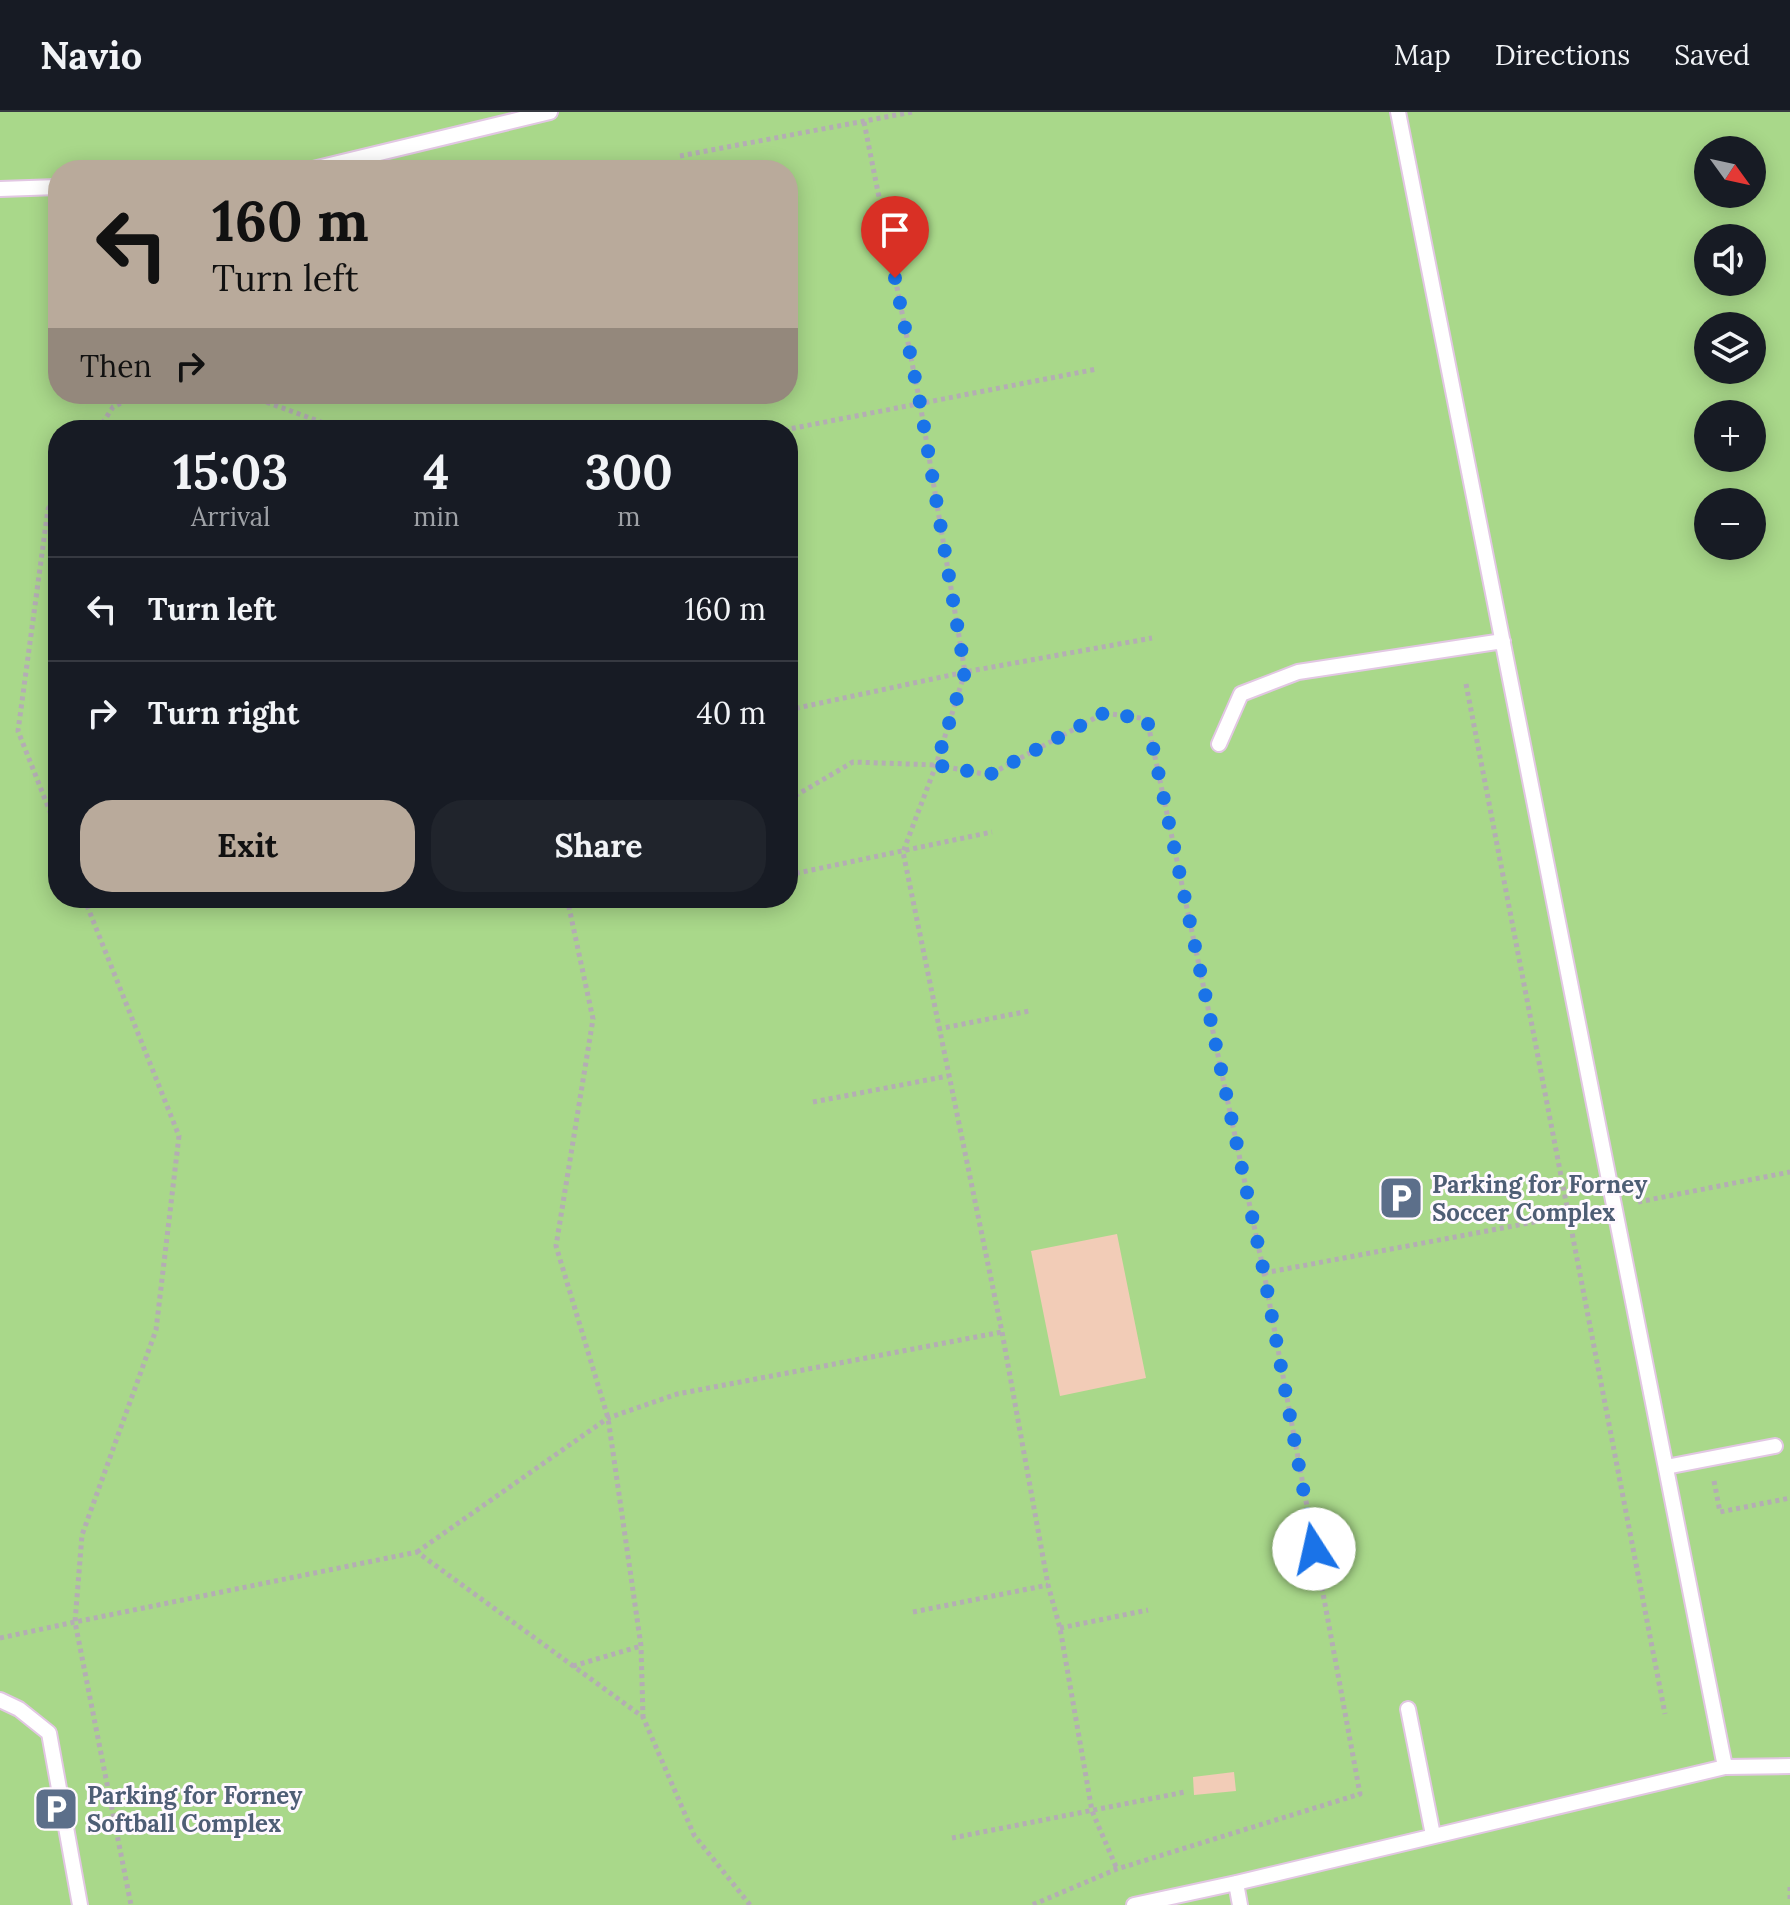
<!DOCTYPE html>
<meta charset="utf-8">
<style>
body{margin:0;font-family:Lora,serif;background:#20242c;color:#f1f3f6;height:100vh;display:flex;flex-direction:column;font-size:30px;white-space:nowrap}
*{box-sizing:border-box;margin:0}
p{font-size:26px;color:#9ea1a6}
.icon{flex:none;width:44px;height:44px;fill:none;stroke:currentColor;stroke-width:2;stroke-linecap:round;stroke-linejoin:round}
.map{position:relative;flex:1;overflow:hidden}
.sheet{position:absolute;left:48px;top:308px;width:750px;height:488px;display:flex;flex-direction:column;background:#171b24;border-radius:32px;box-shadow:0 4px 20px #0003}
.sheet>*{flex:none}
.top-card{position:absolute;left:48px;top:48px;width:750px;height:244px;border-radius:32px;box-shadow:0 4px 20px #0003;background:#b9aa9b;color:#111;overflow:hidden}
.needle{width:52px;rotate:123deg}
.buttons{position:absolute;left:1694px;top:24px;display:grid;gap:16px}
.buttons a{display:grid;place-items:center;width:72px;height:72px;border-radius:50%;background:#171b24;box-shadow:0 4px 20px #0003;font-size:40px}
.pin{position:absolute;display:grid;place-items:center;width:68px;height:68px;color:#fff;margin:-82px -34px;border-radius:50% 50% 50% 0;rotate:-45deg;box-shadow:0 0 8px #0007}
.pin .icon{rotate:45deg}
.me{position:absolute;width:88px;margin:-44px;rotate:350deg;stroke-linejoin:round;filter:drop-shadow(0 0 6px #0008)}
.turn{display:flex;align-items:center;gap:28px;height:168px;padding:0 32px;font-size:36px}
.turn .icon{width:104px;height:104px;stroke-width:2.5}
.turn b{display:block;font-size:56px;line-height:68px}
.then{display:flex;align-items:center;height:76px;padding:0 32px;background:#0003;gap:16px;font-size:30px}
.eta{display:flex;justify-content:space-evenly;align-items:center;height:136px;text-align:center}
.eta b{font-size:48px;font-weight:800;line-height:56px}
.cta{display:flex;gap:16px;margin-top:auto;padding:16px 32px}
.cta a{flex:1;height:92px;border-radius:32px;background:#b9aa9b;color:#111;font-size:32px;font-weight:800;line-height:92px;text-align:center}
.cta a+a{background:#20242c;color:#f1f3f6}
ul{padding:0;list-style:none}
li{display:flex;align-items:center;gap:24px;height:104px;padding:0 32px;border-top:2px solid #363941}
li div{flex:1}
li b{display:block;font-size:30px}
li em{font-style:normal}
header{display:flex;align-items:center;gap:48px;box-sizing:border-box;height:112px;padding:0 40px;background:#171b24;border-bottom:2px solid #363941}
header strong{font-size:38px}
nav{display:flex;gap:44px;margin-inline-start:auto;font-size:28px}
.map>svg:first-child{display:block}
.green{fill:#a9d88a;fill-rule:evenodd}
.building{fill:#f2ccb7}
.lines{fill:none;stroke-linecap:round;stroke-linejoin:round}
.lane-casing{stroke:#e2c7e3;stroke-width:18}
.path{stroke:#b4adb4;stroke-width:5;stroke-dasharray:4 4;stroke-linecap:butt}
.lane{stroke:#fff;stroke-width:14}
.route{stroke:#1a73e8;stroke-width:14;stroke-dasharray:0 25.2}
.labels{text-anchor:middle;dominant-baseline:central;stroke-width:6;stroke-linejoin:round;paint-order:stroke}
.service-label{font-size:24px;font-weight:bold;fill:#4e5e75;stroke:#fff9ff;text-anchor:start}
</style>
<header>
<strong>Navio</strong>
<nav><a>Map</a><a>Directions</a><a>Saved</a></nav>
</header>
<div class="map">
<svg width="1790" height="1793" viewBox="0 0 1790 1793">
<rect width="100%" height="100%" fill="#fff9ff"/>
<!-- green -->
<path class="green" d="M0,0H1790V1793H0ZM1708,38H1752V82H1708ZM58,58H788V282H58ZM1708,126H1752V170H1708ZM1708,214H1752V258H1708ZM1708,302H1752V346H1708ZM58,318H788V786H58ZM1708,390H1752V434H1708Z"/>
<!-- building -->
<path class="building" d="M1117,1122L1146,1266L1060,1284L1031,1139Z
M1234,1660L1236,1679L1194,1683L1193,1665Z"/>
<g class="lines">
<!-- lane casing -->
<g class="lane-casing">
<path id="lane" d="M1398,0L1725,1655
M309,58L550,0
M0,77L58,75
M1219,632L1241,582L1298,560L1503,529
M1666,1355L1775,1334
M0,1588L19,1597L49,1621L80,1793
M1408,1597L1433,1723
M1236,1771L1240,1793
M1134,1793L1236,1771L1725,1655L1790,1654"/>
</g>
<!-- path -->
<path class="path" d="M864,10L920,291L965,560L936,653L903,740L1002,1220L1048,1473L1060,1516L1092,1699L1117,1757
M680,44L912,0
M244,282L343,318
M98,318L113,295L139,282
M784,318L1097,257
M58,381L48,397L18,619L58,720
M1466,572L1665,1602
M788,598L965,560L1152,526
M788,688L853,650L936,653L989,663L1104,601L1147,607L1264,1161L1360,1682L1117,1757L1032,1793
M788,763L992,720
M84,786L179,1024L156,1218L82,1423L75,1510L417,1440L643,1605L694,1723L750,1793
M567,786L593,907L556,1134L608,1306L641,1534L643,1605
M938,917L1029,899
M813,990L948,964
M1638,1090L1790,1060
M1264,1161L1593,1099
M1714,1369L1720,1400L1790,1386
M417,1440L608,1306L677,1282L1002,1220
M913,1500L1048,1473
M1060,1516L1148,1498
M0,1526L75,1510L131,1793
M573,1554L641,1534
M952,1726L1185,1680
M1790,1775V1787"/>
<!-- lane -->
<use href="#lane" class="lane"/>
</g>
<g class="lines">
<!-- route -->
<path class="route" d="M895,166L920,291L965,560L936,653L989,663L1104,601L1147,607L1264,1161L1314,1437"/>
</g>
<!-- icons -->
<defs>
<g id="parking-square" transform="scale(2.3)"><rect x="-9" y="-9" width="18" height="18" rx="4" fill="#5c6f8a" stroke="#fff9ff"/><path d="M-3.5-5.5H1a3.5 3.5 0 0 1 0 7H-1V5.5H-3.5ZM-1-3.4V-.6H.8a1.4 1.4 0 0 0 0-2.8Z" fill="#fff"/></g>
</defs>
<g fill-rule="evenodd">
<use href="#parking-square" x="1401" y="1086"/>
<use href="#parking-square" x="56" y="1697"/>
</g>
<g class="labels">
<!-- service labels -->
<g class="service-label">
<text x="1432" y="1072">Parking for Forney<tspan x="1432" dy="28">Soccer Complex</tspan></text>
<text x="87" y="1683">Parking for Forney<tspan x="87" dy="28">Softball Complex</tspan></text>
</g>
</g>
</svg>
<div class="buttons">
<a><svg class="needle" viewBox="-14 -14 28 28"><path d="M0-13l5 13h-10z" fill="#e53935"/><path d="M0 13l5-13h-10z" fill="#9ea1a6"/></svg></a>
<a><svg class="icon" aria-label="sound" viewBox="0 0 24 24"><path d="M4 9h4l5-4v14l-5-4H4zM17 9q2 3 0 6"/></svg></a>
<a><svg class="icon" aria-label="layers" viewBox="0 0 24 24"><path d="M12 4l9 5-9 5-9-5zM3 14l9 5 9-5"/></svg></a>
<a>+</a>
<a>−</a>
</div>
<div class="pin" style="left:895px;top:166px;background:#d93025"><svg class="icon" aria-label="arrive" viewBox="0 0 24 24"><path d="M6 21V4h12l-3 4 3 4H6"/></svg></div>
<svg class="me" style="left:1314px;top:1437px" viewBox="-20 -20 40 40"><circle r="19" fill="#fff"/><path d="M0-13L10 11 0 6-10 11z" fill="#1a73e8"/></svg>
<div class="top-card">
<div class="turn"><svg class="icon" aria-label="left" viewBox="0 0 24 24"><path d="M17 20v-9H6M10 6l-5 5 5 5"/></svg><div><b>160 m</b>Turn left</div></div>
<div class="then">Then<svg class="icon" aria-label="right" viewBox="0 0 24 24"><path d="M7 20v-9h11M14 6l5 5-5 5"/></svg></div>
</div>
<section class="sheet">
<div class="eta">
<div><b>15:03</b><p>Arrival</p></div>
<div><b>4</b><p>min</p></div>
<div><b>300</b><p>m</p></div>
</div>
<ul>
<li><svg class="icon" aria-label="left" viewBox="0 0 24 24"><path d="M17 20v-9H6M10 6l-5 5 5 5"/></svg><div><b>Turn left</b></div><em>160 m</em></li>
<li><svg class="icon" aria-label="right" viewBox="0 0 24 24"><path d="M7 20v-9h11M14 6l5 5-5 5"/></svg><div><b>Turn right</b></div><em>40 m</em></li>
</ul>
<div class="cta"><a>Exit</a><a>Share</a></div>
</section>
</div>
